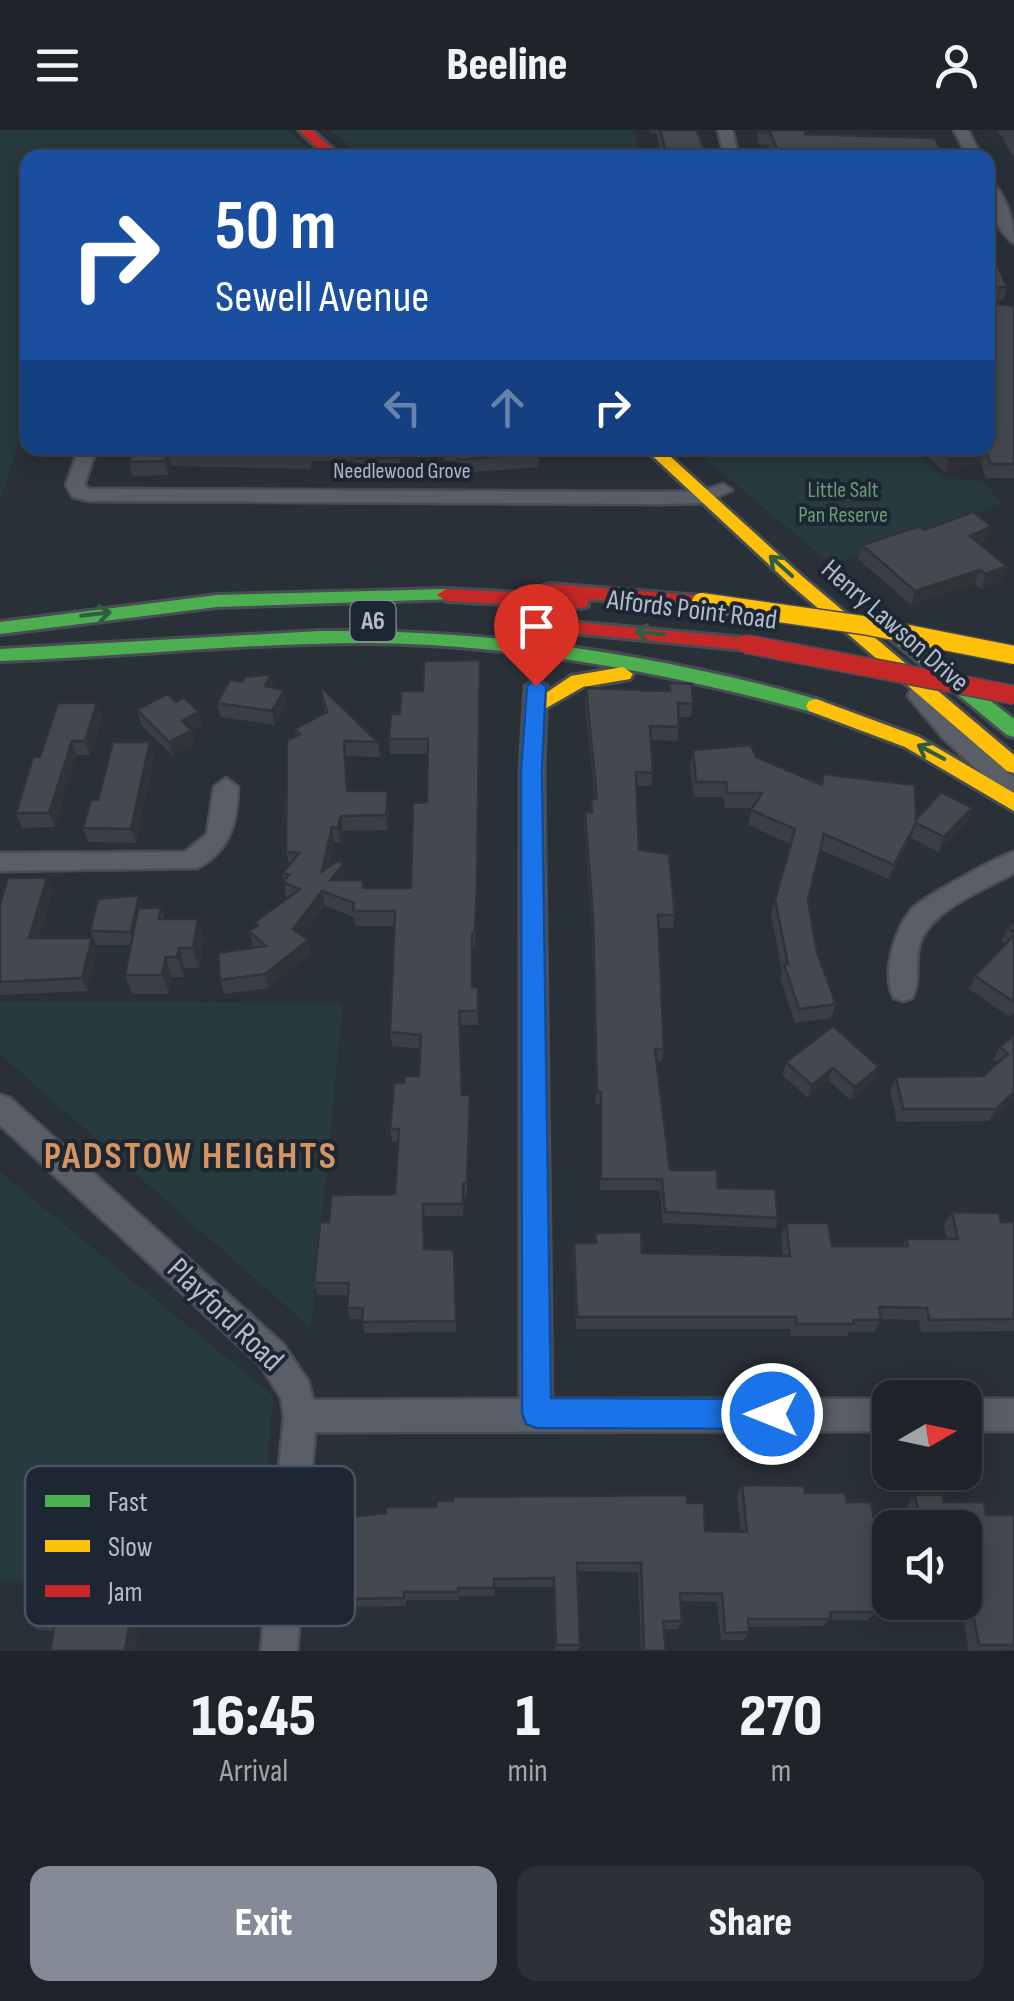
<!DOCTYPE html>
<style>
body{margin:0;font-family:"Sofia Sans Condensed",sans-serif;background:#2d3036;color:#f1f3f6;height:100vh;display:flex;flex-direction:column;font-size:38px;white-space:nowrap}
*{box-sizing:border-box;margin:0}
p{font-size:32px;color:#a2a4a8}
.icon{flex:none;width:55px;height:55px;fill:none;stroke:currentColor;stroke-width:2;stroke-linecap:round;stroke-linejoin:round}
.map{position:relative;height:1521px;overflow:hidden}
.details{display:flex;flex-direction:column;background:#20242a;flex:1}
.details>*{flex:none}
.guide{position:absolute;left:20px;top:20px;width:975px;height:305px;border-radius:20px;box-shadow:0 5px 25px #0003,0 0 0 2px #3d4147;background:#1a4fa0;color:#fff;overflow:hidden}
.needle{width:65px;rotate:81deg}
.buttons{position:absolute;left:872px;top:1250px;display:grid;gap:20px}
.buttons a{display:grid;place-items:center;width:110px;height:110px;border-radius:20px;background:#20242a;box-shadow:0 5px 25px #0003,0 0 0 2px #3d4147;font-size:50px}
.pin{position:absolute;display:grid;place-items:center;width:85px;height:85px;color:#fff;margin:-102px -42px;border-radius:50% 50% 50% 0;rotate:-45deg;box-shadow:0 0 10px #0007}
.pin .icon{rotate:45deg}
.me{position:absolute;width:110px;margin:-55px;rotate:270deg;stroke-linejoin:round;filter:drop-shadow(0 0 8px #0008)}
.turn{display:flex;align-items:center;gap:35px;height:210px;padding:0 30px;font-size:45px}
.turn .icon{width:130px;height:130px;stroke-width:2.5}
.turn b{display:block;font-size:70px;line-height:85px}
.lanes{display:flex;align-items:center;height:95px;padding:0 30px;background:#0003;justify-content:center;gap:50px;direction:ltr}
.lanes .off{opacity:.35}
.eta{display:flex;justify-content:space-evenly;align-items:center;height:170px;text-align:center}
.eta b{font-size:60px;font-weight:800;line-height:70px}
.button{display:flex;gap:20px;margin-top:auto;padding:20px 30px}
.button a{flex:1;height:115px;border-radius:20px;background:#848b96;color:#fff;font-size:40px;font-weight:800;line-height:115px;text-align:center}
.button a+a{background:#2d3036;color:#f1f3f6}
header{display:flex;justify-content:space-between;align-items:center;height:130px;padding:0 30px;background:#20242a;font-size:45px;font-weight:800}
.map>svg:first-child{display:block}
.green{fill:#273a3e}
.lines{fill:none;stroke-linecap:round;stroke-linejoin:round}
.street-casing{stroke:#484c53;stroke-width:5}
.fast-casing{stroke:#484c53;stroke-width:6}
.slow-casing{stroke:#484c53;stroke-width:6}
.jam-casing{stroke:#484c53;stroke-width:6}
.street{fill:#5a5e66;fill-rule:evenodd}
.fast{fill:#4caf50;fill-rule:evenodd}
.slow{fill:#ffc107;fill-rule:evenodd}
.jam{fill:#c62828;fill-rule:evenodd}
.slow-bridge-casing{stroke:#474c53;stroke-width:21;stroke-linecap:butt}
.jam-bridge-casing{stroke:#474c53;stroke-width:21;stroke-linecap:butt}
.slow-bridge{stroke:#ffc107;stroke-width:18}
.jam-bridge{stroke:#c62828;stroke-width:18}
.wall{fill:#3a3f45}
.shaded-wall{fill:#303338}
.building{fill:#444950;stroke:#303338;stroke-width:2.5}
.oneway{stroke:#305d3f}
.route{fill:#1a73e8;stroke:#114b97;stroke-width:2.5}
.labels{text-anchor:middle;dominant-baseline:central;stroke-width:8;stroke-linejoin:round;paint-order:stroke}
.far-street-label{font-size:22px;fill:#b4bcc9;stroke:#1d2633}
.far-park-label{font-size:22px;fill:#6b9a76;stroke:#1d2633}
.shield{fill:#1d2633;stroke:#878f9c;stroke-width:2.5}
.shield-label{font-size:25px;font-weight:bold;fill:#b4bcc9}
.street-label{font-size:28px;fill:#b4bcc9;stroke:#1d2633}
.near-street-label{font-size:32px;fill:#b4bcc9;stroke:#1d2633}
.district-label{font-size:38px;font-weight:bold;letter-spacing:2.5px;fill:#d59563;stroke:#1d2633}
.key{fill:#1d2633;stroke:#4a5360;stroke-width:2.5}
.key-label{font-size:28px;fill:#b4bcc9}
</style>
<header><svg class="icon" aria-label="menu" viewBox="0 0 24 24"><path d="M4 6h16M4 12h16M4 18h16"/></svg>Beeline<svg class="icon" aria-label="person" viewBox="0 0 24 24"><circle cx="12" cy="8" r="4"/><path d="M4 21q1-7 8-7t8 7"/></svg></header>
<div class="map">
<svg width="1014" height="1521" viewBox="0 0 1014 1521">
<rect width="100%" height="100%" fill="#2a3038"/>
<!-- green -->
<path class="green" d="M0,0H286L317,27H269L188,18L145,27L28,28L27,288L0,370Z
M331,0H635L639,27H361Z
M692,318H911L942,348L984,351L1001,374L831,434Z
M0,872L343,873L311,1198L0,924Z
M0,1042L273,1266L261,1407L234,1409L231,1451H0Z"/>
<g class="lines">
<!-- street casing -->
<g class="street-casing">
<path id="street" d="M718,0H732L739,28H725Z
M954,0H968L982,28H968Z
M988,50C1006,61 1014,92 1014,113C996,102 987,69 988,50Z
M79,318H97L84,355L90,359L662,362L702,361L723,354L732,360L704,373L662,374L90,371L73,367L66,355Z
M536,549L547,556L544,640L552,1269H890V1301L315,1302L297,1521H261L284,1286L281,1268L261,1236L0,995V965L10,968L283,1214L308,1251L313,1270L520,1269V640L525,556Z
M919,557L927,560L959,596L1014,647V670L1006,667L943,608L911,570L908,565L911,560Z
M226,648L238,657C237,693 230,721 197,738L0,741V723L185,722L207,704L214,657Z
M1014,722V743C984,760 932,779 920,813C914,830 921,851 912,868L903,871L894,868C881,844 895,799 912,779C922,768 997,727 1014,722Z
M965,1269H1014V1301H965Z"/>
</g>
<!-- fast casing -->
<g class="fast-casing">
<path id="fast" d="M446,459L455,465L453,469L217,477L0,504V492L217,465Z
M884,488L1014,589V607L1007,605L877,498L875,494Z
M319,501C490,499 659,524 823,571L826,576L816,583C669,543 518,514 365,513C243,513 122,527 0,531V519Z"/>
</g>
<!-- slow casing -->
<g class="slow-casing">
<path id="slow" d="M644,318H661L803,447L1014,625V643L1007,641L791,455Z
M623,537L633,544L630,549L583,557L534,585L524,578L571,546Z
M816,569L919,607L1014,663V681L905,617L809,581L806,576L809,571Z"/>
</g>
<!-- jam casing -->
<g class="jam-casing">
<path id="jam" d="M299,0H312L342,28H328Z
M550,454L701,466L710,472L701,478L588,469V476L581,478L446,471L437,465L446,459L543,464V456Z
M539,489L746,508L756,514L746,520L532,499V491Z"/>
</g>
<!-- street -->
<use href="#street" class="street"/>
<!-- fast -->
<use href="#fast" class="fast"/>
<!-- slow -->
<use href="#slow" class="slow"/>
<!-- jam -->
<use href="#jam" class="jam"/>
<!-- slow-bridge casing -->
<g class="slow-bridge-casing">
<path id="slow-bridge" d="M701,472L863,495L1014,525"/>
</g>
<!-- jam-bridge casing -->
<g class="jam-bridge-casing">
<path id="jam-bridge" d="M746,514L1014,565"/>
</g>
<!-- slow-bridge -->
<use href="#slow-bridge" class="slow-bridge"/>
<!-- jam-bridge -->
<use href="#jam-bridge" class="jam-bridge"/>
</g>
<!-- wall -->
<path class="wall" d="M651,0H697L707,28H663L656,3H651Z
M757,0H806L805,4L944,28H774L768,15L758,14Z
M998,0H1014V28Z
M988,112L1007,157L1003,170L989,171V173L1014,176V348H986L981,333L945,342L918,318H988Z
M135,318H401L399,341H356L355,331H312L310,339L171,336L168,345L133,346L129,332Z
M443,318H539V337L458,343V331H444Z
M924,400L987,411L980,414L1007,436L1002,450L981,459L975,454L911,475L858,429L862,415Z
M669,553L693,574L691,587H679L678,611L651,610L653,643L651,656H637L639,720L675,785L673,798H659L664,919L662,931H657L670,1040L718,1058L778,1088L775,1098L663,1093L660,1060H600V974H596L592,802L584,695L585,682H590L591,669H595L585,572L586,558L668,561Z
M319,555L378,612L380,627L346,626L348,661L389,676L387,700L343,701L340,713L334,712L329,737L345,749V750L364,758H411L427,672L428,624H390L389,609L400,584L423,561L477,771L475,817H472V857H478V895H460L462,965H470L467,1065L464,1066L463,1086H424L425,1119L454,1120L456,1202L364,1203L362,1189H350L347,1178L348,1165H317L314,1153L329,1092L395,1064L398,1012H392L390,999L404,953L419,946L421,919L392,916L390,902L394,796H355L354,787L325,776L302,805L308,810L311,824L268,858L224,864L220,850L255,818L253,816L249,801L256,797L255,792L288,767H286L283,743L289,735L286,722L296,607L295,599L325,583Z
M275,558L284,560L286,574L275,595L221,587L217,573Z
M97,573L102,587L90,625H77L55,697L22,698L16,683L40,627Z
M137,580L203,596L192,602L195,614L173,626L141,595Z
M150,612L154,627L136,713L88,712L83,698L98,670Z
M693,620L756,627L820,654L823,644L916,690L972,678L966,693L938,722L911,708L889,749L821,720L808,770L817,822L836,874L831,888L795,893L780,848L782,841L771,784L790,714L748,695L752,678H725L723,667H694L690,635Z
M47,748L52,761L39,808H92L97,821L88,861L0,865V774Z
M144,778H161L164,789L204,809L199,838H185L184,847H172L169,864H132L125,845L131,815H96L90,801Z
M1014,792V883L1010,887L969,859L975,846L1005,814L1001,812L1008,798Z
M1014,905V968L989,991L897,992L890,960L896,947L983,946L998,933L993,930L1000,917Z
M786,932L879,937L874,949L850,970L828,950L808,968L782,945Z
M952,1082L1001,1092H1014V1201L921,1202L919,1190L881,1189L874,1202H849L847,1206H791L790,1199H576L573,1126L574,1113H594L595,1103L642,1123L783,1126L781,1106L786,1093L832,1116H902L906,1109H947L944,1095Z
M742,1355L805,1363L847,1372L875,1395H911L907,1375L915,1365L986,1385H1014V1520L969,1521L960,1472H965V1398H890V1461H873L876,1482L868,1490H830L824,1496L749,1497V1502L744,1510H721L717,1472L680,1471L682,1491L678,1499H664L666,1521H641L638,1442L577,1441L580,1515L578,1521H555L553,1457H494V1466H459V1470H406V1476L344,1477L341,1469L687,1373L705,1401L741,1402L737,1365Z
M186,1444L193,1454L188,1497H138L135,1521H50L53,1501L38,1500L27,1492Z"/>
<!-- shaded-wall -->
<path class="shaded-wall" d="M985,319L981,333L945,342L949,329Z
M168,323L171,336L168,345L165,331Z
M992,396L987,411L965,421L970,406Z
M1007,436L1002,450L981,459L986,444Z
M980,440L975,454L911,475L915,461Z
M272,544L275,558L265,556Z
M284,560L286,574L275,595L272,581Z
M97,573L102,587L90,625L85,611Z
M199,582L203,596L192,602L195,614L173,626L169,612L182,591Z
M72,611L77,625L55,697L49,683Z
M150,612L154,627L136,713L131,699Z
M388,661L389,676L387,700L386,685Z
M972,678L966,693L938,722L944,707Z
M341,686L343,701L340,713L338,698Z
M916,693L911,708L889,749L894,735Z
M332,697L334,712L325,756L322,741Z
M343,734L345,749L333,764L331,750Z
M47,748L52,761L35,821L29,808Z
M322,761L325,776L296,813L293,799Z
M139,765L144,779L136,815L131,802Z
M198,789L204,809L199,838L193,818Z
M92,808L97,821L88,861L82,848Z
M308,810L311,824L268,858L265,844Z
M179,818L185,838L184,847L177,827Z
M166,827L172,847L169,864L162,845Z
M879,937L874,949L850,970L855,957Z
M833,938L828,950L808,968L812,955Z
M1014,962V968L989,991L996,979Z
M470,965L471,979L467,1065V1053Z
M186,1444L193,1454L188,1497L180,1489Z
M130,1489L138,1497L135,1521H125Z"/>
<!-- building -->
<path class="building" d="M660,0H697L707,28H682L678,22H666Z
M760,0H806L805,4L935,8L944,28H781L770,2H760Z
M988,112L1007,157L989,158V173L1014,176V334H991L985,319L949,329L937,318H988Z
M135,318H310L309,326L168,323L165,331L129,332Z
M356,318H399L398,328H355Z
M458,318H539V323L458,330Z
M973,382L992,396L970,406L1007,436L986,444L980,440L915,461L862,415L920,396L924,400Z
M480,530L477,756L475,802L472,803V857H478V881H459L462,965H470L467,1053H463V1074H423L424,1119L454,1120L456,1191L362,1192L363,1178H347L349,1153H314L320,1092H329L331,1065L395,1064L399,999H390L394,953H404L405,946H419L421,905L390,902L395,781H353L354,773L322,761L293,799L308,810L265,844L220,850L218,823L266,816L249,801L258,795L255,792L300,759L283,752L289,745L283,743L299,723L286,722L287,611L300,604L295,599L327,582L319,555L378,612L344,611L347,661H388L386,685L341,686L338,698L332,697L322,741L339,730L343,734L331,750H363V758H411L413,673L427,672L428,609H389L391,584H400L401,561H423L424,531Z
M272,544L265,556L284,560L272,581L217,573L230,550L242,552L245,547Z
M669,553L692,554L693,574L678,573L679,597L650,596L653,643L636,642L639,720L669,724L675,785H658L664,919H655L670,1040H717L718,1058L775,1059L778,1088L665,1082L662,1049H601V962H597L593,789L585,682H592L591,669H597L586,558L670,561Z
M168,564L176,572L184,567L199,582L182,591L192,600L169,612L137,580Z
M58,573H97L85,611H72L49,683H16L33,627H40Z
M113,612H150L131,699L83,698L91,670H98Z
M751,615L756,627L822,655L823,644L915,655L916,690L941,662L972,678L944,707L916,693L894,735L824,704L808,770L817,822L836,874L799,879L784,834H788L775,770L795,699L751,680L762,663H727L726,652H696L693,620Z
M8,748H47L29,808H92L82,848L0,852V774Z
M139,765L131,802L90,801L98,769Z
M138,778H161L159,789H198L193,818H179L177,827H166L162,845H125Z
M1014,792V802L1008,798Z
M1014,805V872L975,846Z
M833,896L879,937L855,957L833,938L812,955L786,932Z
M1014,905V962L996,979H903L896,947L983,946L1008,924L1000,917Z
M952,1082L999,1083L1001,1092H1014V1189L929,1190L927,1178L879,1177L881,1190H853L854,1194H796V1187H577L574,1113H596L595,1103L641,1102L642,1123L790,1126L786,1093H828L832,1116H908L906,1109H958Z
M742,1355L804,1356L805,1363H845L847,1372H871L875,1395H921L915,1365H943L944,1372H984L986,1385H1014V1515H979L967,1453H965V1398H890V1453H872L876,1482H830L831,1489H748L749,1502L725,1503L722,1464L680,1463L682,1491H663L666,1521H644L641,1433H577L580,1515H556L554,1448L494,1449V1458H458V1462H404V1468L341,1469L348,1387L386,1383V1377H436L437,1371H453L454,1367L687,1365V1373H704L705,1401L747,1402Z
M36,1444H186L180,1489H130L125,1521H50L55,1493L27,1492Z"/>
<!-- one-way arrows -->
<defs><path id="oneway-shaft" d="M-6 0H5M1.5-3L5.5 0L1.5 3" fill="none" stroke-width="1.6" stroke-linecap="round" stroke-linejoin="round" transform="scale(2.5)"/></defs>
<g class="oneway">
<use href="#oneway-shaft" transform="translate(781 436) rotate(-138)"/>
<use href="#oneway-shaft" transform="translate(96 484) rotate(-7)"/>
<use href="#oneway-shaft" transform="translate(650 503) rotate(-174)"/>
<use href="#oneway-shaft" transform="translate(931 622) rotate(-152)"/>
</g>
<!-- route -->
<path class="route" d="M536,549L546,556L542,640L551,1268L772,1269L783,1274L787,1284L783,1295L772,1299L536,1298L526,1294L522,1283L521,640L527,556Z"/>
<g class="labels">
<!-- far-street labels -->
<g class="far-street-label">
<text x="402" y="341">Needlewood Grove</text>
</g>
<!-- far-park labels -->
<g class="far-park-label">
<text x="843" y="360">Little Salt<tspan x="843" dy="25">Pan Reserve</tspan></text>
</g>
<!-- shield labels -->
<rect class="shield" x="350.5" y="471" width="45" height="40" rx="8"/>
<g class="shield-label">
<text x="373" y="491">A6</text>
</g>
<!-- street labels -->
<g class="street-label">
<text transform="translate(692 480) rotate(7)">Alfords Point Road</text>
<text transform="translate(895 496) rotate(41)">Henry Lawson Drive</text>
</g>
<!-- near-street labels -->
<g class="near-street-label">
<text transform="translate(225 1185) rotate(44)">Playford Road</text>
</g>
<!-- district labels -->
<g class="district-label">
<text x="191" y="1026">PADSTOW HEIGHTS</text>
</g>
</g>
<!-- legend -->
<rect x="25" y="1336" width="330" height="160" rx="15" class="key"/>
<rect x="45" y="1365" width="45" height="12" fill="#4caf50"/>
<rect x="45" y="1410" width="45" height="12" fill="#ffc107"/>
<rect x="45" y="1455" width="45" height="12" fill="#c62828"/>
<g class="key-label">
<text x="108" y="1381">Fast</text>
<text x="108" y="1426">Slow</text>
<text x="108" y="1471">Jam</text>
</g>
</svg>
<div class="buttons">
<a><svg class="needle" viewBox="-14 -14 28 28"><path d="M0-13l5 13h-10z" fill="#e53935"/><path d="M0 13l5-13h-10z" fill="#a2a4a8"/></svg></a>
<a><svg class="icon" aria-label="sound" viewBox="0 0 24 24"><path d="M4 9h4l5-4v14l-5-4H4zM17 9q2 3 0 6"/></svg></a>
</div>
<div class="pin" style="left:536px;top:556px;background:#d93025"><svg class="icon" aria-label="arrive" viewBox="0 0 24 24"><path d="M6 21V4h12l-3 4 3 4H6"/></svg></div>
<svg class="me" style="left:772px;top:1284px" viewBox="-20 -20 40 40"><circle r="17" fill="#1a73e8" stroke="#fff" stroke-width="3"/><path d="M0-11L8 9 0 5-8 9z" fill="#fff"/></svg>
<div class="guide">
<div class="turn"><svg class="icon" aria-label="right" viewBox="0 0 24 24"><path d="M7 20v-9h11M14 6l5 5-5 5"/></svg><div><b>50 m</b>Sewell Avenue</div></div>
<div class="lanes"><svg class="icon off" aria-label="left" viewBox="0 0 24 24"><path d="M17 20v-9H6M10 6l-5 5 5 5"/></svg><svg class="icon off" aria-label="ahead" viewBox="0 0 24 24"><path d="M12 20V5M6 11l6-6 6 6"/></svg><svg class="icon" aria-label="right" viewBox="0 0 24 24"><path d="M7 20v-9h11M14 6l5 5-5 5"/></svg></div>
</div>
</div>
<section class="details">
<div class="eta">
<div><b>16:45</b><p>Arrival</p></div>
<div><b>1</b><p>min</p></div>
<div><b>270</b><p>m</p></div>
</div>
<div class="button"><a>Exit</a><a>Share</a></div>
</section>
